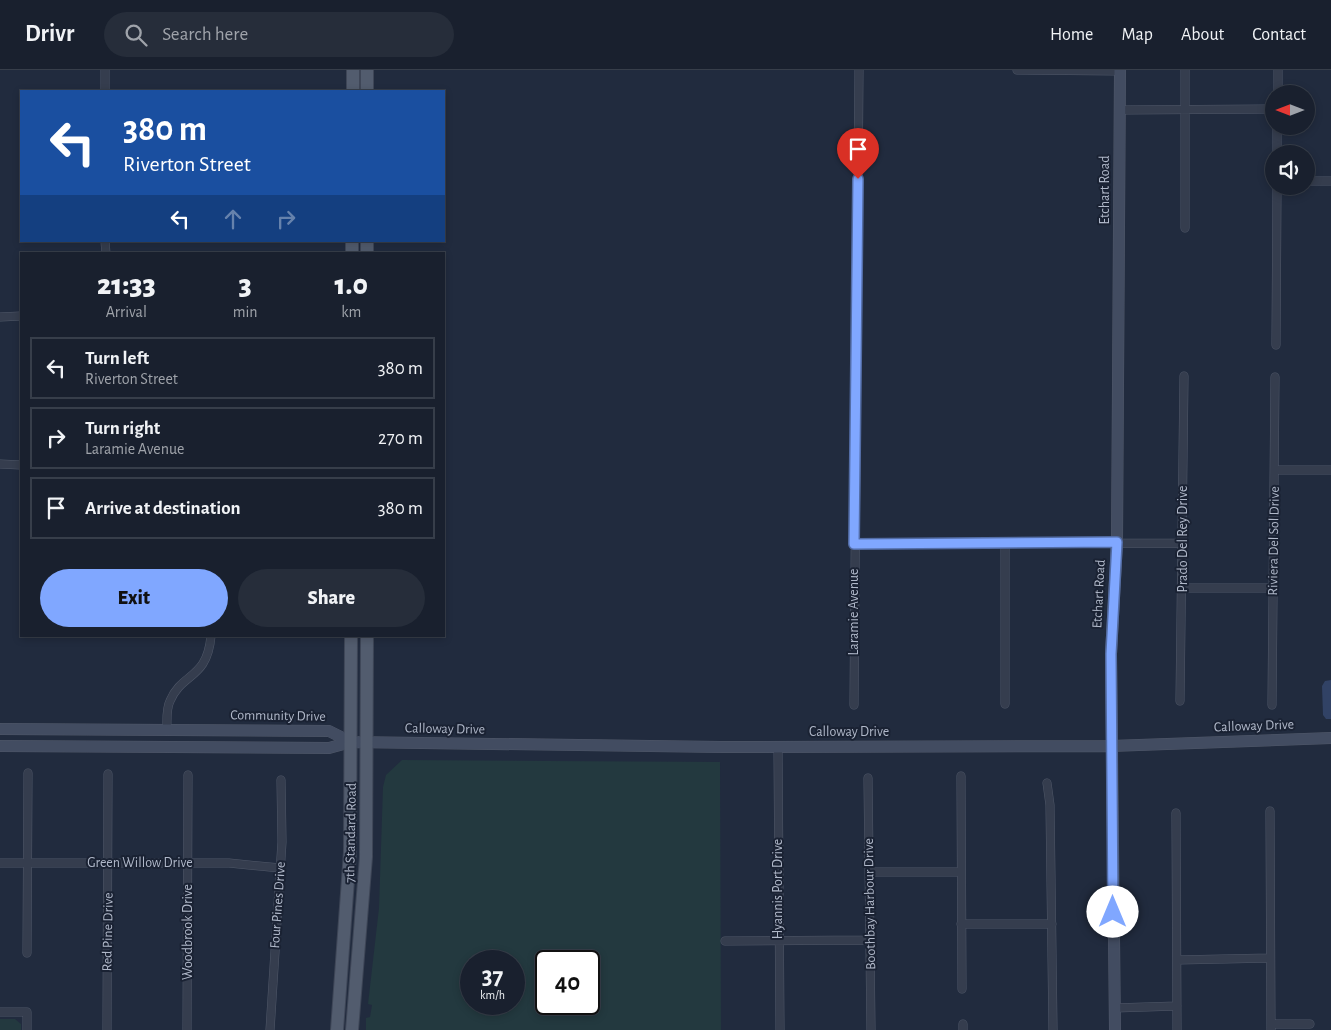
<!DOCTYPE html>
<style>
body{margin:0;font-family:"Alegreya Sans",sans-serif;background:#262d3a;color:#f1f3f6;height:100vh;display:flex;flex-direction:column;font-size:19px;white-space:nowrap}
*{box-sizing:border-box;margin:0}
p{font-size:16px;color:#9fa3aa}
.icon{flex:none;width:28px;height:28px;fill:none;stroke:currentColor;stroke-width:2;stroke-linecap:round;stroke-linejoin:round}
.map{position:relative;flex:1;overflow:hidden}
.side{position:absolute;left:20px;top:182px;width:425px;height:385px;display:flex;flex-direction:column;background:#19202e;border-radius:0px;box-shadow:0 2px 8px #0003,0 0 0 1px #373e4a}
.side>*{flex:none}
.top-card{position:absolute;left:20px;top:20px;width:425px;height:152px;border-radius:0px;box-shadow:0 2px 8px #0003,0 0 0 1px #373e4a;background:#1a4fa0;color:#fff;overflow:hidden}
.needle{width:32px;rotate:270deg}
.fabs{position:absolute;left:1265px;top:15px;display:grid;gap:10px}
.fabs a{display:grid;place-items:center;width:50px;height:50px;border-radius:50%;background:#19202e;box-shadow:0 2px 8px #0003,0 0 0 1px #373e4a;font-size:25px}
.speed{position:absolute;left:460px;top:880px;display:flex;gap:10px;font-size:25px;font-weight:700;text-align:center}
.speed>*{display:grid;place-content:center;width:65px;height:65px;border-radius:50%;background:#19202e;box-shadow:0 2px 8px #0003,0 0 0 1px #373e4a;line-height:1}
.speed small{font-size:12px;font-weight:400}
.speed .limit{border:2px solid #111;border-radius:8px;background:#fff;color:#111}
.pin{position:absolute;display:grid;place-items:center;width:42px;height:42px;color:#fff;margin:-51px -21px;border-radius:50% 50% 50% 0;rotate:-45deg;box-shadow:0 0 5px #0007}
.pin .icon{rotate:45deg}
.me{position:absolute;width:55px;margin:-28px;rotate:0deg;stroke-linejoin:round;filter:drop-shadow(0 0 4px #0008)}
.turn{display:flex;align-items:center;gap:18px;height:105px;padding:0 20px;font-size:22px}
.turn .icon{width:65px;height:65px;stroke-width:2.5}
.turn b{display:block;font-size:35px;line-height:42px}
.lanes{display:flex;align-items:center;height:48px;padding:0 20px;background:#0003;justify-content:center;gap:25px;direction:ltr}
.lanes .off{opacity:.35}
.eta{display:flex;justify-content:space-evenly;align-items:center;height:85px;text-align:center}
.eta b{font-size:30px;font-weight:800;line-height:35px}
.primary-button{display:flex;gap:10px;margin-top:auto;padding:10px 20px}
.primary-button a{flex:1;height:58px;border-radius:30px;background:#80a7ff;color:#111;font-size:20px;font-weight:800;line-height:58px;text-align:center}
.primary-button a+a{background:#262d3a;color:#f1f3f6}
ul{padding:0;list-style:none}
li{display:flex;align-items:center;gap:15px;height:62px;margin:0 10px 8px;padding:0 10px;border:2px solid #373e4a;border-radius:0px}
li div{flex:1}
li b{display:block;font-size:19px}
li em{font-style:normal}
header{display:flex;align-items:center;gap:30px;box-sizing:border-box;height:70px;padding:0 25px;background:#19202e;border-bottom:1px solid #373e4a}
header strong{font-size:24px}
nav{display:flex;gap:28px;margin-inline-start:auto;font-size:18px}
.search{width:350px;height:45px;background:#262d3a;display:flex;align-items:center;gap:12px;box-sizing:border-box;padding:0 18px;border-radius:28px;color:#9fa3aa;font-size:19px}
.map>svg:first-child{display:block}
.green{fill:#23393f;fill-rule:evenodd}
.water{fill:#314265}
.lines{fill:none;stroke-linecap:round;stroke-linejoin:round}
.street-casing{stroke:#505869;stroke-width:9}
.secondary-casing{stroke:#505869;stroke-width:12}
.primary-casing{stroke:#3e4657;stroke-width:14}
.street{stroke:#353d4e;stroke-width:8}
.secondary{stroke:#424c61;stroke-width:11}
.primary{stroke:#525c6e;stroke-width:12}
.route-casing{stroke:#536da6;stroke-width:12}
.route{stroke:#80a7ff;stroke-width:9}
.labels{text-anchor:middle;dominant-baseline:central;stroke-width:4;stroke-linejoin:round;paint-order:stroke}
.street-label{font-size:14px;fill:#b0b8c9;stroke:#1a2233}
</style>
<header>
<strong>Drivr</strong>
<div class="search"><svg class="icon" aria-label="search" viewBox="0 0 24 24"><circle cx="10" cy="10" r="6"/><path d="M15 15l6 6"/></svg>Search here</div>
<nav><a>Home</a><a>Map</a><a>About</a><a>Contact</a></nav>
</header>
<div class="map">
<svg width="1331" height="960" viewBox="0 0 1331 960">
<rect width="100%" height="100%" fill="#212b3e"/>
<!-- green -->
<path class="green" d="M402,690L720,692L721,960H366V948L370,947L372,935L368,934L379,838L383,717L386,705ZM471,891H514V934H471ZM546,891H589V934H546Z
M0,949H15L21,954V960H0Z"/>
<!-- water -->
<path class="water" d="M1331,610V649H1326L1323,645L1322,616L1325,611Z"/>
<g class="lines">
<!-- street casing -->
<g class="street-casing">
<path id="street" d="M105,0V21
M1017,0L1120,1
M1185,0V158
M1278,24V0
M1120,40L1274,39
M1277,84V56
M1306,111H1331
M105,171L106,184
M0,247L21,246
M1276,275L1277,116
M0,394L21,395
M1275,400H1331
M854,474L1183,473
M1183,518H1273
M1180,631L1184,306
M1005,634V472
M854,635L859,0
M1272,635L1275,307
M167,659C167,650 166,639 170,631C182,602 207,610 211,566
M778,677L780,960
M961,706L962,919
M868,708L871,960
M1047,713L1050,735L1053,960
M1270,741L1271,960
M1176,743L1177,960
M0,793H229L280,798
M870,802H961
M961,854H1052
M725,871L870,870
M27,883L28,703
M1177,890L1270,888
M1114,938L1177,936
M0,942H27V960
M963,954V960
M1271,954H1310
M107,960L108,704
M187,960L188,705
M270,960L282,772L281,710"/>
</g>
<!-- secondary casing -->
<g class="secondary-casing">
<path id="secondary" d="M0,659L329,661L351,672
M0,676L329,678L351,672L721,677L1111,676L1331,668
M1115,960L1111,584L1117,472L1120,0"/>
</g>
<!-- primary casing -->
<g class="primary-casing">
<path id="primary" d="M353,21V0
M367,21V0
M352,184V171
M367,184V171
M337,960L350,782L351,566
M352,960L366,787L367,566"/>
</g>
<!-- street -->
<use href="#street" class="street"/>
<!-- secondary -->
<use href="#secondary" class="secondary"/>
<!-- primary -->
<use href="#primary" class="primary"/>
</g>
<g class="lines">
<!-- route casing -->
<g class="route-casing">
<path id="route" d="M858,109L854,474L1117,472L1111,584L1113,842"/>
</g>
<!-- route -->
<use href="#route" class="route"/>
</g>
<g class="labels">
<!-- street labels -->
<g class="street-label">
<text transform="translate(1105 120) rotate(-90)">Etchart Road</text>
<text transform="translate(1183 469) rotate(-90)">Prado Del Rey Drive</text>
<text transform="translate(1274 471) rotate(-89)">Riviera Del Sol Drive</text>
<text transform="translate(1099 524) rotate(-87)">Etchart Road</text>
<text transform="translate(854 542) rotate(-90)">Laramie Avenue</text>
<text transform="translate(278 646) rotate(1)">Community Drive</text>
<text transform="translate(1254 656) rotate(-2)">Calloway Drive</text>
<text transform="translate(445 659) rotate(1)">Calloway Drive</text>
<text x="849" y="662">Calloway Drive</text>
<text transform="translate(351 763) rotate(-89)">7th Standard Road</text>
<text x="140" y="793">Green Willow Drive</text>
<text transform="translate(778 819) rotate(-90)">Hyannis Port Drive</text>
<text transform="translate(870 834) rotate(-91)">Boothbay Harbour Drive</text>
<text transform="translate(278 835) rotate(-86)">Four Pines Drive</text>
<text transform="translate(108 862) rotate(-89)">Red Pine Drive</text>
<text transform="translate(188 862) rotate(-90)">Woodbrook Drive</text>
</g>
</g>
</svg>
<div class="fabs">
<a><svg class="needle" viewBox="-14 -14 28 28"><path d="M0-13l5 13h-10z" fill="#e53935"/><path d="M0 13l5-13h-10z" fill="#9fa3aa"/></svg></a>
<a><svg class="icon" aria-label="sound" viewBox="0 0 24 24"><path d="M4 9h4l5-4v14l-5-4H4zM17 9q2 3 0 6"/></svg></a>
</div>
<div class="speed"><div>37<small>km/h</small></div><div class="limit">40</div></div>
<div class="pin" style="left:858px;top:109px;background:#d93025"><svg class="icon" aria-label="arrive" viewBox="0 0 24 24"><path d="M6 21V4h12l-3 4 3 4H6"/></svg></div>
<svg class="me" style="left:1113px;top:842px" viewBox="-20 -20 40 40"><circle r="19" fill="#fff"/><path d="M0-13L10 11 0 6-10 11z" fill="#80a7ff"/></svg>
<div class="top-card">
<div class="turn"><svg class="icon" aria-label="left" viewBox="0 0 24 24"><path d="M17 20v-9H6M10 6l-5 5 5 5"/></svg><div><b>380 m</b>Riverton Street</div></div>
<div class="lanes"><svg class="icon" aria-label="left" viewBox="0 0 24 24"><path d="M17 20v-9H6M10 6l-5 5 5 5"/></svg><svg class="icon off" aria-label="ahead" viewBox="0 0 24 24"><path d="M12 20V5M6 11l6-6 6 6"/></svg><svg class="icon off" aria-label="right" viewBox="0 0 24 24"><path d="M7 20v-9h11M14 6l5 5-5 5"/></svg></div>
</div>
<section class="side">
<div class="eta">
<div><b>21:33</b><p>Arrival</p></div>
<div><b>3</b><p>min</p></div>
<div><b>1.0</b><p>km</p></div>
</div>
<ul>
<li><svg class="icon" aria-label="left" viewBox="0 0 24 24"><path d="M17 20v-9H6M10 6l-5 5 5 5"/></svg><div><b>Turn left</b><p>Riverton Street</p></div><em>380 m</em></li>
<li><svg class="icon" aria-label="right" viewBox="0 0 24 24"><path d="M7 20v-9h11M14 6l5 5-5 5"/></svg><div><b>Turn right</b><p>Laramie Avenue</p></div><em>270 m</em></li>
<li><svg class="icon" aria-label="arrive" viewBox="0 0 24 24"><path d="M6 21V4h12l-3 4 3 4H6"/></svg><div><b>Arrive at destination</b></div><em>380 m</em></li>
</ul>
<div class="primary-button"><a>Exit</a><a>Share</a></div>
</section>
</div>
